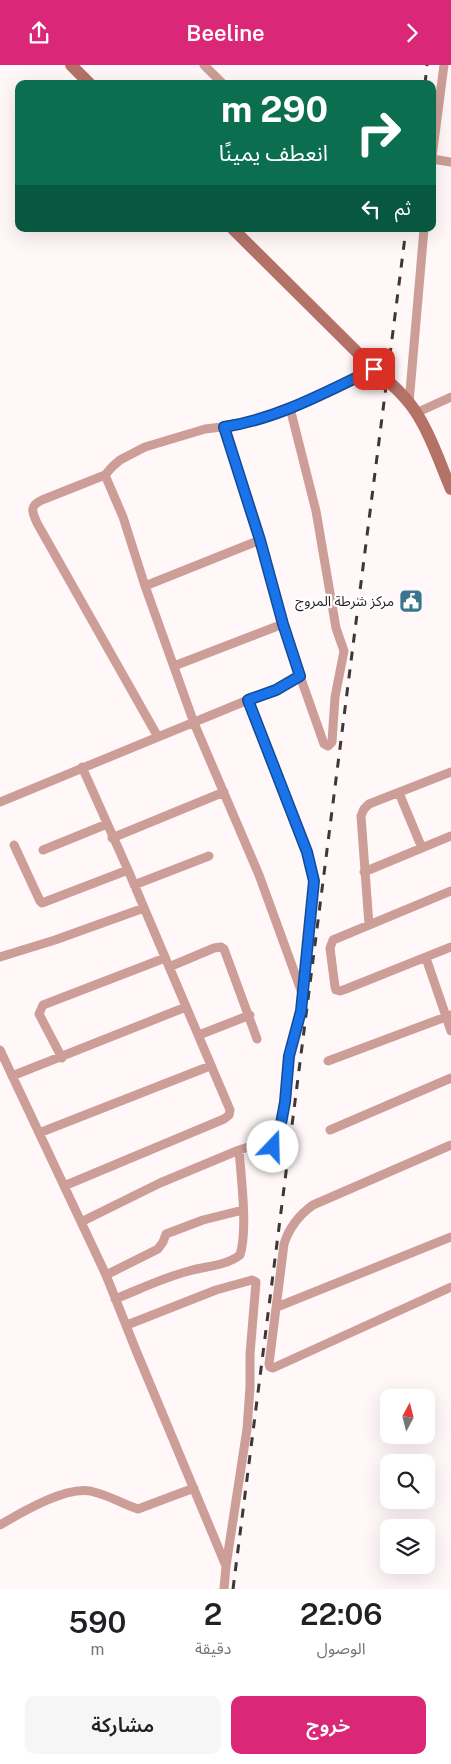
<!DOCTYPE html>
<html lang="ar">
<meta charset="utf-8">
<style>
body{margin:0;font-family:"Public Sans","Noto Sans Arabic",sans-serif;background:#f6f6f6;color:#202124;direction:rtl;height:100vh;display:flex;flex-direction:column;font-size:19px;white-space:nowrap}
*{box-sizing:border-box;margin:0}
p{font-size:16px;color:#757577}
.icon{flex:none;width:28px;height:28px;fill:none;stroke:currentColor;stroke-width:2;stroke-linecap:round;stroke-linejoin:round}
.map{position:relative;height:1524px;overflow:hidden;direction:ltr}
.details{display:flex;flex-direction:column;background:#fff;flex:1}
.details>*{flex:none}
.top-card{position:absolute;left:15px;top:15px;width:421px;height:152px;border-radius:10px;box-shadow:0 5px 20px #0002;direction:rtl;background:#0b6e4f;color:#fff;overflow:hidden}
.needle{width:32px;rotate:7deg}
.tools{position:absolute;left:380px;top:1324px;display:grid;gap:10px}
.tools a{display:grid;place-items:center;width:55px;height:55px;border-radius:10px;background:#fff;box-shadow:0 5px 20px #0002;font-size:25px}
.pin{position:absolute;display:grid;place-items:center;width:42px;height:42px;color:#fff;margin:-21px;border-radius:10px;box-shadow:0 2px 8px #0006}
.me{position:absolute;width:55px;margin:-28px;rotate:21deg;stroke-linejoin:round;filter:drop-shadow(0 0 4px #0008)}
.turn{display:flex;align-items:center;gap:18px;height:105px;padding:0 25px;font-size:22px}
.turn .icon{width:65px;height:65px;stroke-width:2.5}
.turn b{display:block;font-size:35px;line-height:42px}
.then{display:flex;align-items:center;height:48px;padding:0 25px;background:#0003;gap:10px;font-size:19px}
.eta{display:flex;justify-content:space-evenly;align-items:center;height:85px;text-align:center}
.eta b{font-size:30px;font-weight:600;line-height:35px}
.button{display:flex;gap:10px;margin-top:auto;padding:10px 25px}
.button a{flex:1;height:58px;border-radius:10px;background:#db2777;color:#fff;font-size:20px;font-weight:600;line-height:58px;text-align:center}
.button a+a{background:#f6f6f6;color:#202124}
header{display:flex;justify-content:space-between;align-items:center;height:65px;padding:0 25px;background:#db2777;color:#fff;font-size:22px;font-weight:600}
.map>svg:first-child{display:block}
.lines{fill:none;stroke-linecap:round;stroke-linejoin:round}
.street{stroke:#cd9e97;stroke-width:9}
.secondary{stroke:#b47267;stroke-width:12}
.rail{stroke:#3e3738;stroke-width:3;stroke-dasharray:9 9;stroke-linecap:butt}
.route-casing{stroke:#114b97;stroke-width:12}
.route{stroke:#1a73e8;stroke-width:9}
.labels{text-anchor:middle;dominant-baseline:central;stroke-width:4.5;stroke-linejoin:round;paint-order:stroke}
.poi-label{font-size:14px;fill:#241d1e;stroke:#fff;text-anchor:end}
</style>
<header><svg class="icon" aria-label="forward" viewBox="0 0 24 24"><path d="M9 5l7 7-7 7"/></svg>Beeline<svg class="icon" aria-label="share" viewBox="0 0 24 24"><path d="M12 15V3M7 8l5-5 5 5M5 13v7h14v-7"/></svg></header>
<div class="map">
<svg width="451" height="1524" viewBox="0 0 451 1524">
<rect width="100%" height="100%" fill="#fff7f8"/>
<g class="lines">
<!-- street -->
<path class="street" d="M204,0L223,19
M432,92L444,0
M432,94L451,97
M409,338L424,164
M290,343L316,446L336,563L344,586L335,632L332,677L328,681L324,679L300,611
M416,348L451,332
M105,410L123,452L145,521L194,658L259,810L302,928
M145,521L260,475
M174,601L283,559
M158,672L37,458C32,447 29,441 42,435L105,410L113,401L120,395L145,382L205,364L238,360L290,343L374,304
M399,728L422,783
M0,737L248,635L276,625L300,611L283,559L260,475L224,362
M112,773L224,727
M14,780L40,836L42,838L128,805
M43,785L107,759
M364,807L451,771
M134,820L209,791
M451,826L333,875L330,883L335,922L336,925L340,926L346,924L451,882
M369,860L361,751L364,744L369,739L451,707
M0,892L55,875L144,843
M426,893L451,966
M169,902L214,883L221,882L224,884L257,974
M199,970L250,950
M0,985L106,1210L135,1283L226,1501
M62,993L39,949L43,940L165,893
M328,996L451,950
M12,1011L186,942
M330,1065L451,1013
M39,1068L210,1001
M451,1080L313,1140C299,1150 289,1163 284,1179L269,1299L270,1302L273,1303L451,1222
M64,1121L224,1054L229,1050L230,1045L128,805L82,702
M81,1157L160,1118L239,1085L258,1079L268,1080L273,1082L277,1080L285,1037L289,991L301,946L314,816L307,787L248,635
M106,1210L158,1184L163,1177L166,1169L203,1155L243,1145
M115,1234C138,1225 165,1212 189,1206C206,1201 226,1201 240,1190C248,1165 241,1112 239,1085
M277,1242L451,1172
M127,1260L216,1225L252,1215L256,1217L250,1289V1322L247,1364L226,1501L224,1524
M0,1460C22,1447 69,1419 94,1427C110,1431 123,1439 138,1444L194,1423"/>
<!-- secondary -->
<path class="secondary" d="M71,0L90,19
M233,164L374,304C390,317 407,332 417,349C432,372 440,399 451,424"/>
<!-- rail -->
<path class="rail" d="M425,19L427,0
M233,1524L406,164"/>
</g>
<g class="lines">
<!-- route casing -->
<g class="route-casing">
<path id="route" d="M273,1082L277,1080L285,1037L289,991L301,946L314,816L307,787L248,635L276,625L300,611L283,559L260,475L224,362C277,354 326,327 374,304"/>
</g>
<!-- route -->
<use href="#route" class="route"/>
</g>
<!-- icons -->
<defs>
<g id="civic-square" transform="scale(1.25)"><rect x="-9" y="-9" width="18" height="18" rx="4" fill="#3c758f" stroke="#fff"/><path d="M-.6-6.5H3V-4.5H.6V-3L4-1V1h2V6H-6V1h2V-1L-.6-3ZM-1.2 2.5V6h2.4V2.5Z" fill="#fff"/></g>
</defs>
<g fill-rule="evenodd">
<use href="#civic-square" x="411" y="536"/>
</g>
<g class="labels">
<!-- poi labels -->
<g class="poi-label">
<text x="394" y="536">مركز شرطة المروج</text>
</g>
</g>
</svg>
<div class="tools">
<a><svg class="needle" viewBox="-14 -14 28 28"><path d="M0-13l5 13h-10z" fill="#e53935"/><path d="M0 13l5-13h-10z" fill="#757577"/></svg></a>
<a><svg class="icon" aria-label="search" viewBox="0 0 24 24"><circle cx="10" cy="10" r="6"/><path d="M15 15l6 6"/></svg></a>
<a><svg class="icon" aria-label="layers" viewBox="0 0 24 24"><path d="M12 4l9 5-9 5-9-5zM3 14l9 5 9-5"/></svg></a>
</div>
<div class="pin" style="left:374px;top:304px;background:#d93025"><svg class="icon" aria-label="arrive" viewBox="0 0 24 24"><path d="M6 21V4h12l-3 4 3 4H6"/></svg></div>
<svg class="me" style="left:273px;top:1082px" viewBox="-20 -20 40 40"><circle r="19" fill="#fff"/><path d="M0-13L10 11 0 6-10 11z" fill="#1a73e8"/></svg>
<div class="top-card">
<div class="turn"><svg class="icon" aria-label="right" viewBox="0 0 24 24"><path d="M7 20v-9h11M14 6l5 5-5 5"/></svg><div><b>290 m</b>انعطف يمينًا</div></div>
<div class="then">ثم<svg class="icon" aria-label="left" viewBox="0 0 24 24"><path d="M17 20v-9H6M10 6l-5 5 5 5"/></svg></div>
</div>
</div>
<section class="details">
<div class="eta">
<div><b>22:06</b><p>الوصول</p></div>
<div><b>2</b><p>دقيقة</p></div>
<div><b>590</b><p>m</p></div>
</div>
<div class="button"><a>خروج</a><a>مشاركة</a></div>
</section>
